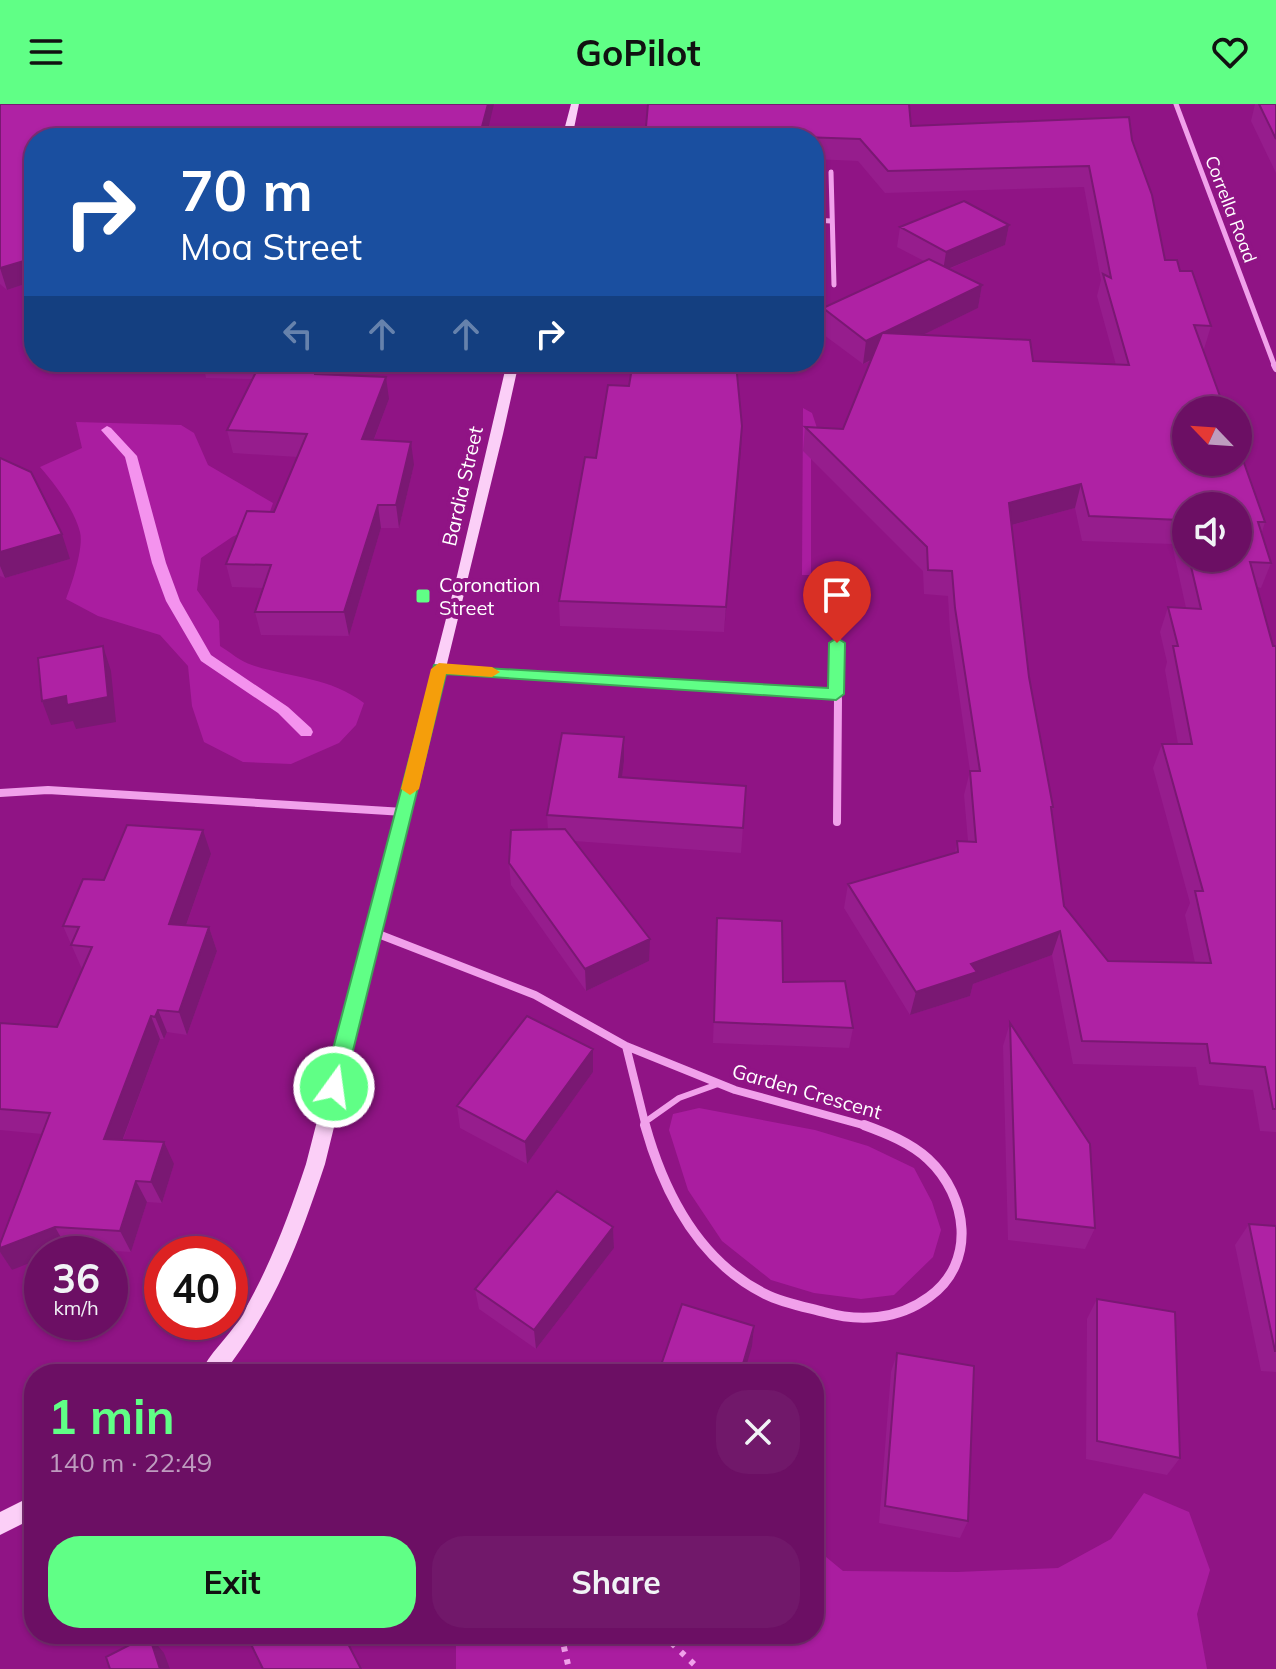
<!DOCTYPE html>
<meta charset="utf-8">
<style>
body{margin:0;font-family:Mulish,sans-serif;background:#71186a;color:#f1f3f6;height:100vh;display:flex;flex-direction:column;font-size:30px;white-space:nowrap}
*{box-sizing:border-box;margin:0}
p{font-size:26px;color:#be9cbf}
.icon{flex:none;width:44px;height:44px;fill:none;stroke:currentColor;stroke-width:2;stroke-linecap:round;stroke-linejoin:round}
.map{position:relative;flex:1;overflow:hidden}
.panel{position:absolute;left:24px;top:1260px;width:800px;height:280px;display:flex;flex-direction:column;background:#6c0f64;border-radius:32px;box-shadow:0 2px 6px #0004,0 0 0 2px #7f2f78}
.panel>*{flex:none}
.guide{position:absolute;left:24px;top:24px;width:800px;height:244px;border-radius:32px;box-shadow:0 2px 6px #0004,0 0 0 2px #7f2f78;background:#1a4fa0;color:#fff;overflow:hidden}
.needle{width:52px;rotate:295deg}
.controls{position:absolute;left:1172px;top:292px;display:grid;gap:16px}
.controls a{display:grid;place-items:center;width:80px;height:80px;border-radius:50%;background:#6c0f64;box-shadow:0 2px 6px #0004,0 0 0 2px #7f2f78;font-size:40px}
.speed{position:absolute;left:24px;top:1132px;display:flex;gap:16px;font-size:40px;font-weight:700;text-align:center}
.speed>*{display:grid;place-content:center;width:104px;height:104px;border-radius:50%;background:#6c0f64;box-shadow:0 2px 6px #0004,0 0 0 2px #7f2f78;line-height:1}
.speed small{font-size:20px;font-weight:400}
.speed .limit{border:12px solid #d22;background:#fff;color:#111}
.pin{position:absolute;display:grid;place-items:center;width:68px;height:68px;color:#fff;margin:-82px -34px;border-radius:50% 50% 50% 0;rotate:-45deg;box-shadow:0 0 8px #0007}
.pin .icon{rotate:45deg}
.me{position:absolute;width:88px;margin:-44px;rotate:14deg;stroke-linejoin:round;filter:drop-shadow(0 0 6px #0008)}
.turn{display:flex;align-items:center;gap:28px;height:168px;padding:0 24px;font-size:36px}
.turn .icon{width:104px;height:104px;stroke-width:2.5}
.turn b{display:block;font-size:56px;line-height:68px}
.lanes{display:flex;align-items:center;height:76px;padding:0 24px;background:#0003;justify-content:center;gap:40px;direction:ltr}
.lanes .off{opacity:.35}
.round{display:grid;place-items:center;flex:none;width:84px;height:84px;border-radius:32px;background:#71186a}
.summary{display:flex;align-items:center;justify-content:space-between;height:136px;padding:0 24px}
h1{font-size:48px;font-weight:700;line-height:60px;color:#60ff86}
.button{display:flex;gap:16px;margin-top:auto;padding:16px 24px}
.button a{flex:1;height:92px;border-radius:32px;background:#60ff86;color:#111;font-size:32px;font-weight:700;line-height:92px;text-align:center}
.button a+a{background:#71186a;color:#f1f3f6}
header{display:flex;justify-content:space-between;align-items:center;height:104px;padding:0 24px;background:#60ff86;color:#111;font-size:36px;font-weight:700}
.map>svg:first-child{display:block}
.green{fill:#aa1da0}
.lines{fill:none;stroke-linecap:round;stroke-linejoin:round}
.stream{fill:#f493ee;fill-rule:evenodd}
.path{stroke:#f1a1eb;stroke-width:6;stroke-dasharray:5 8;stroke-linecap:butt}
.lane{stroke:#f1a1eb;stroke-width:6}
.street-far3{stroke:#f1a1eb;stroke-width:5}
.street-far2{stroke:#f1a1eb;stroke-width:6}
.street-far1{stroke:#f1a1eb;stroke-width:8}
.street{stroke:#f1a1eb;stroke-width:10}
.secondary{fill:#fbcff7;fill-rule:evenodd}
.wall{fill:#961d8d;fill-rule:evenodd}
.shaded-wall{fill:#7a1873}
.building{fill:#af22a4;stroke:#7a1873;stroke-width:2;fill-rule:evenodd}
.route{fill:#60ff86;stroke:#3ea657;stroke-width:2}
.slow{fill:#f59e0b}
.poi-dot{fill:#60ff86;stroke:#901485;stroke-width:3}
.labels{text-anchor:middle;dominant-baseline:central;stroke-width:8;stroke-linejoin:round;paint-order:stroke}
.far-street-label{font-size:18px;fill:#fff;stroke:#901485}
.street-label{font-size:20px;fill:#fff;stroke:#901485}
.poi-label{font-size:20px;fill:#fff;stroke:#901485;text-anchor:start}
</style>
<header><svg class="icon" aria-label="menu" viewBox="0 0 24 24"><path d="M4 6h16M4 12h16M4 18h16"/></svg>GoPilot<svg class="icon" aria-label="heart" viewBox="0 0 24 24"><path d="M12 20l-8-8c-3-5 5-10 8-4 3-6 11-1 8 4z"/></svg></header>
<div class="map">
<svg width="1276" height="1565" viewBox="0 0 1276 1565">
<rect width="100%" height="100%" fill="#901485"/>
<!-- green -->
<path class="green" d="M803,304L812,309L819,330L811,338V471H802Z
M76,318L181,321L194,329L208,361L273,399L267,416L232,433L201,454L197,486L219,517L220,542C230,548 241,558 252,561C292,574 330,573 364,599L356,621L339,639L291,660L243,658L204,638L192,602L188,562L160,531L98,512L66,495C72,480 84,443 80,428C74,405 55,380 40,363L82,344Z
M699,1004L815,1026L868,1042L914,1064L932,1098L941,1126L933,1153L894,1191L861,1195L814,1189L771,1176L722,1137L688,1086L669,1026L673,1010Z
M1144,1389L1189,1408L1210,1466L1197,1510L1207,1565H456V1530H814V1443L843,1467L957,1468L1058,1464L1111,1435Z"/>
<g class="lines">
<!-- stream -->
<path class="stream" d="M107,322L111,324L137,352L166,459L180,497L211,551L288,603L311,624L313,628L311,632H301L278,609L201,557L166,497L152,459L125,353L101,326Z"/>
<!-- path -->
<path class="path" d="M561,1530L569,1565
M662,1530L699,1565"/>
<!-- lane -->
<path class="lane" d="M645,1018L679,994L718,980"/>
<!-- street-far3 -->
<path class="street-far3" d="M1176,0L1275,263
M831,68L834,181
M814,116L831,117"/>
<!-- street-far2 -->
<path class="street-far2" d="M1274,261L1276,265
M439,565L836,590
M838,597V482"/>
<!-- street-far1 -->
<path class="street-far1" d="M0,689L48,686L404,708
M837,718L838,595
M373,828L535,891L626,942
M646,1023L626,942L735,986L870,1023"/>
<!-- street -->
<path class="street" d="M645,1021C664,1089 699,1157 765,1190C783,1199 805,1203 824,1208C859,1218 898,1216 929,1193C977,1159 968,1092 928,1055C911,1039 886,1029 864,1021"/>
<!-- secondary -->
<path class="secondary" d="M571,0H579L572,34H562Z
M507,258H519L503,330L325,1060C298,1141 275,1202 223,1270H200C209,1249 228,1234 240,1214C269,1165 288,1114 306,1060L457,472Z
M34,1391V1414L0,1431V1408Z"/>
</g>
<!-- wall -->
<path class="wall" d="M0,0L34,34V177L7,186L0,180Z
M1255,0H1276V69L1251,17Z
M911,22L1132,36L1165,156L1180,167L1211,222L1204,245H1203L1265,418L1262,428L1271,459L1261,484L1257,483L1273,542H1276V1028L1260,1027L1253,986L1199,981L1196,963L1073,960L1052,851L973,880L970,892L910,911L844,804L848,780L955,749L957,737H968L964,691L970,667L950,528L948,492L924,490L923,467L803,347L805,323L843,325L871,257L863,260L820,228L823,204L924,157L897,143L900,123L1009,121L1005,141L949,165L982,181L978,204L923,231L1033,257L1116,261L1097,192L1101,176L1084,83L885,89L858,57L814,55V34H645ZM1186,402L1238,454H1186ZM1075,404L1082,437L1172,440L1186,504L1168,503L1160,528L1167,558L1165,566L1178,640H1162L1153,664L1190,799L1185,811L1195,859L1108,857L1064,802L1051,710L1053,703L1029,573L1012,421Z
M203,258H321L320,270L389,295L374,336L414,361L399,424H381L349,532L261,531L255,508L263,484L232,483L226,460L274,408L298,353L233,349L227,326L253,275L206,274Z
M737,272L742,322L724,528L560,522L559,497L596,354L629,282Z
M0,354L70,455L5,474L0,472Z
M624,633V657L622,673L746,682L741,749L574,737L649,857L586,887L511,781L509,759L548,726L547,711Z
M211,750L186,822L209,823L217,847L187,931L167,928L164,935H160L123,1036L174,1060L162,1099L147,1098L131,1148L67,1144L52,1150H42L12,1166L0,1148V1140L42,1030L0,1026V919L57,923L82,865L63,822L104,776Z
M717,814L783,878L853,924L849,944L713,939Z
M1010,919L1095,1124L1085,1145L1008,1136L1003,942Z
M593,945V968L527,1060L460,1024L457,1002Z
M1249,1120L1276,1122V1268L1261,1267L1235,1141Z
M613,1123L614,1144L536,1245L479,1205L475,1185Z
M1097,1195L1180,1354L1167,1371L1086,1355L1087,1215Z
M897,1249L968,1417L960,1434L879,1419L891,1268Z"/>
<!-- shaded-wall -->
<path class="shaded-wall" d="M488,0H494L486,34H479Z
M1009,121L1005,141L943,167L946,148Z
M34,154V177L7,186L0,164Z
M982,181L978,204L880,252L883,229Z
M882,229L879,252L863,260L866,237Z
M316,258H321L319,292L315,270Z
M386,273L389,295L365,359L362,335Z
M742,322L741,346L724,528L726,503Z
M411,338L414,361L399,424L396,401Z
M1081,380L1075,404L1004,423L1009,399Z
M378,401L381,424L349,532L344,508Z
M62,430L70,455L5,474L0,462V448Z
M103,542L111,567L116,618L76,625L73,617L51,621L42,597L66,592Z
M624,633V657L619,698V673Z
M203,726L211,750L178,844L169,820Z
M209,823L217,847L187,931L179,908Z
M1060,827L1052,851L973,880L970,892L910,911L916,888L971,860Z
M650,835L649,857L586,887L585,865Z
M158,906L167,928L164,935L155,913Z
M151,912L160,935L115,1056L104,1035Z
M593,945V968L527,1060L525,1038Z
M164,1038L174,1060L162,1099L151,1078Z
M136,1077L147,1098L131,1148L120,1127Z
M55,1123L67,1144L52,1150H42V1154L12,1166L0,1148V1144Z
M613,1123L614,1144L536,1245L534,1226Z
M754,1222L752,1242L744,1270H740Z
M343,1530H355L346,1536Z
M149,1531L164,1549L170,1565H160Z"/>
<!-- building -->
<path class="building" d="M0,0H488L479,34H34V154L0,164Z
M648,0H909L911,22L1129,13L1132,36L1152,91L1165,156H1177L1180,167H1192L1211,222L1194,221L1225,306H1186V358H1238V342L1265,418H1258L1271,459L1250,458L1273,542H1276V1005H1273L1265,963L1210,959L1207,940L1082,937L1060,827L971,860L977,868L916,888L848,780L958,748L957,737L976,738L970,667H980L955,504L952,467L928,466L927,443L805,323L843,325L882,229L866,237L823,204L929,155L982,181L883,229L1030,236L1033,257L1129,261L1103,170L1111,174L1089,62L888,67L860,35L802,33L645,34ZM1081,380L1089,412L1180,416L1186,442V402H1238V454H1189L1201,505L1168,503L1178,542H1173L1192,640H1162L1203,787H1195L1211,859L1108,857L1064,802L1051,703H1053L1029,573L1009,399Z
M1259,0H1276V35Z
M964,97L1009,121L946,148L900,123Z
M261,258H316L315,270L386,273L362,335L411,338L396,401H378L344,508H255L271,461L226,460L247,407L274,408L307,330L227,326Z
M633,258H738L737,270L742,322L726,503L559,497L585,353L596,354L608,281L629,282Z
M0,354L31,368L62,430L0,448Z
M103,542L108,593L67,601L66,592L42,597L38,554Z
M562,629L624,633L619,673L746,682L743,724L547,711Z
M127,721L203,726L169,820L209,823L179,908L158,906L155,913L151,912L104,1035L164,1038L151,1078L136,1077L120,1127L55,1123L0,1144V1140L50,1009L0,1005V919L57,923L92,843L71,841L79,823L63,822L83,775L104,776Z
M565,725L650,835L585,865L509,759L511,726Z
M717,814L782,817L783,878L845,877L853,924L714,918Z
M527,912L593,945L525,1038L457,1002Z
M1010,919L1090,1040L1095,1124L1016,1115Z
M557,1087L613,1123L534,1226L475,1185Z
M1249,1120L1276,1122V1247H1275Z
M1097,1195L1175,1208L1180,1354L1097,1337Z
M682,1200L754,1222L740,1270H658Z
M897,1249L974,1262L968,1417L885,1402Z
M246,1530H343L361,1565H263Z
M149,1531L160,1565H110L106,1553Z"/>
<!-- route -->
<path class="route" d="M837,534L845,539L844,590L836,596L446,570L344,983L341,989L334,991L326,989L323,983L434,561L828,584L829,539Z"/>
<!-- slow -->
<path class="slow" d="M439,559L492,563L500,568L492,573L446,570L419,685L410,691L401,685L431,565Z"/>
<!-- markers -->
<rect class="poi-dot" x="415" y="484" width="16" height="16" rx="4"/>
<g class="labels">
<!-- far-street labels -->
<g class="far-street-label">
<text transform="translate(1231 105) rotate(69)">Corrella Road</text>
</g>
<!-- street labels -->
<g class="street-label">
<text transform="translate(462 382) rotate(-77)">Bardia Street</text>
<text transform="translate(807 987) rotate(16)">Garden Crescent</text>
</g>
<!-- poi labels -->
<g class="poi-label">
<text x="439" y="480">Coronation<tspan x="439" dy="23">Street</tspan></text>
</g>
</g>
</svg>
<div class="controls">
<a><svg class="needle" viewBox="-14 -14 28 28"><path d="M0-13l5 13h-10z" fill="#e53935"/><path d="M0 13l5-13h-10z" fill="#be9cbf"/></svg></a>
<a><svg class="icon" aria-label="sound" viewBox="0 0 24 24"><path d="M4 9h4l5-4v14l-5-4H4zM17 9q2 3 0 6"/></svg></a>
</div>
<div class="speed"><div>36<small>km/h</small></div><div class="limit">40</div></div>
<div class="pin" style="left:837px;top:539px;background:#d93025"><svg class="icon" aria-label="arrive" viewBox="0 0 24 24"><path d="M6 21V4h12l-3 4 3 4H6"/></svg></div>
<svg class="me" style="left:334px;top:983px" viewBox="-20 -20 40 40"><circle r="17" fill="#60ff86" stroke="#fff" stroke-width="3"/><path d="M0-11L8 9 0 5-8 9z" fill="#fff"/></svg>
<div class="guide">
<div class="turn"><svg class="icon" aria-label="right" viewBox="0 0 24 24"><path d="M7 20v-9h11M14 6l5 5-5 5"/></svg><div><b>70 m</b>Moa Street</div></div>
<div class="lanes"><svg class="icon off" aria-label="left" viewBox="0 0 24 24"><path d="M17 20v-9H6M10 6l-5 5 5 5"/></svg><svg class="icon off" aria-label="ahead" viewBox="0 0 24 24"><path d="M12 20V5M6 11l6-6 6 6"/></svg><svg class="icon off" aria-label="ahead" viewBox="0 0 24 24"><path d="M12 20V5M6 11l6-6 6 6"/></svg><svg class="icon" aria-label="right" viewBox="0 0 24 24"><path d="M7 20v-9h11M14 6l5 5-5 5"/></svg></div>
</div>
<section class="panel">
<div class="summary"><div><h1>1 min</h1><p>140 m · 22:49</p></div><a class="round"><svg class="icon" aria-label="close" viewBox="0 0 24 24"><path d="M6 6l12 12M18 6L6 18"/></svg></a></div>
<div class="button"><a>Exit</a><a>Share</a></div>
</section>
</div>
